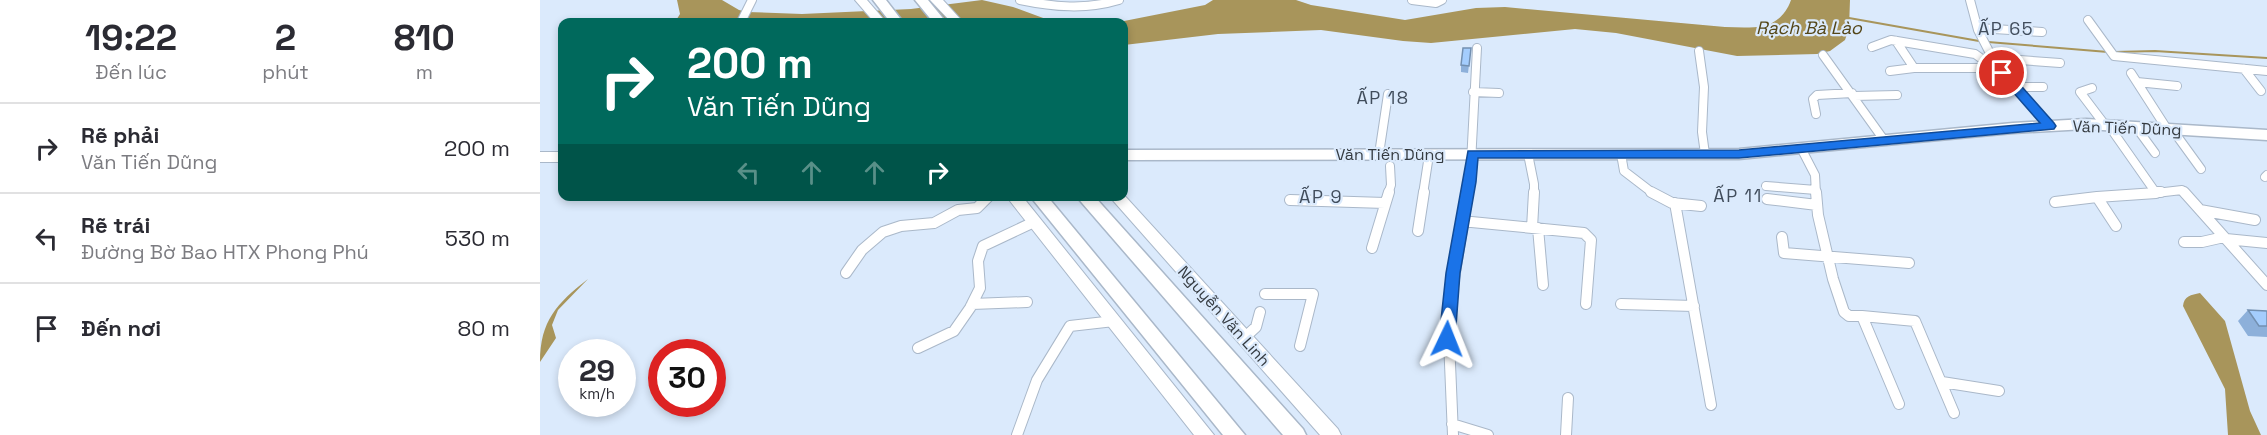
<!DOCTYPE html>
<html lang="vi">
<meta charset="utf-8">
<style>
body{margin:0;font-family:"Space Grotesk",sans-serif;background:#f7f7f7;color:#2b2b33;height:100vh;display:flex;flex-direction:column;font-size:22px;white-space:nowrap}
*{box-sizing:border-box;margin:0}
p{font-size:20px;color:#7c7c81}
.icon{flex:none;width:33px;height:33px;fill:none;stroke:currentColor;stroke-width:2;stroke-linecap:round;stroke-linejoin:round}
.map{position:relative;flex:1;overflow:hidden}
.sheet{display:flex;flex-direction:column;background:#fff;width:540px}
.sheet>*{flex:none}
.top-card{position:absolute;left:18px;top:18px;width:570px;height:183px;border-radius:12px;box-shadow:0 3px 9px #0003;background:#00695c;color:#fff;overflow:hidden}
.speed{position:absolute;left:18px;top:339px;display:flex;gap:12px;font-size:30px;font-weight:700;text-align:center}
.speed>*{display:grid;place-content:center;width:78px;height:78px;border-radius:50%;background:#fff;box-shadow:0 3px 9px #0003;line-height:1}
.speed small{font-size:15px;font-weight:400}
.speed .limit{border:9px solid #d22;background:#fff;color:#111}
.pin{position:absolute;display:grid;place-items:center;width:51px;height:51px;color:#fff;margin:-26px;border:3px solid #fff;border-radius:50%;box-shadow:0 2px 6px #0007}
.me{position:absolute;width:66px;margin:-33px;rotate:2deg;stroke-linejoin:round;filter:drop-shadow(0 0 4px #0008)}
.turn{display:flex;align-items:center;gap:21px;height:126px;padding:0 30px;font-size:27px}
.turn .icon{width:78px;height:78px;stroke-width:2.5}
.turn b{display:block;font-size:42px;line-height:51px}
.lanes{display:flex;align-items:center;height:57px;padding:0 30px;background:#0003;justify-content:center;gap:30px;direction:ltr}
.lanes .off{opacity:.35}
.eta{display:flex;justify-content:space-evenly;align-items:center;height:102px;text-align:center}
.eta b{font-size:36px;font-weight:600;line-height:42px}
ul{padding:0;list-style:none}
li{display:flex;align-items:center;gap:18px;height:90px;padding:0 30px;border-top:2px solid #e1e1e2}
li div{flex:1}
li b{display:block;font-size:22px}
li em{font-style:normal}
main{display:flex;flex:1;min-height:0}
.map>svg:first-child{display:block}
.water{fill:#a8955b}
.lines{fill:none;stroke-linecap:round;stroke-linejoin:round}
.stream{stroke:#a8955b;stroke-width:2}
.street-far1-casing{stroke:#aab8c9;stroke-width:10}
.street-casing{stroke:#aab8c9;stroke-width:12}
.primary-casing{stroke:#aab8c9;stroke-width:2}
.highway-casing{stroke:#aab8c9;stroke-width:3}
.street-far1{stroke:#fff;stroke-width:8}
.street{stroke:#fff;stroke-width:10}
.primary{fill:#fff;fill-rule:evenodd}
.highway{fill:#fff;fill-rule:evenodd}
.wall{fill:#8db0da}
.building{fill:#a4cdfd;stroke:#7390b1;stroke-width:1.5}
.route{fill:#1a73e8;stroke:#114b97;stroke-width:1.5}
.labels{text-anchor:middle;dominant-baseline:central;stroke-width:4.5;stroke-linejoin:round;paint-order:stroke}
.street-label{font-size:16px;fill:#353b41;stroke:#dbeafc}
.water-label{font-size:18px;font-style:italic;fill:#544618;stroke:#dbeafc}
.neighbourhood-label{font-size:18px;letter-spacing:1.5px;fill:#414d5c;stroke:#dbeafc}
</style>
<main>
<section class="sheet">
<div class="eta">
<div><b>19:22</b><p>Đến lúc</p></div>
<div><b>2</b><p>phút</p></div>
<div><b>810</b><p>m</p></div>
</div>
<ul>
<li><svg class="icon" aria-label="right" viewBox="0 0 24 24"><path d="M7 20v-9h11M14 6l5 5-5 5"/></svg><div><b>Rẽ phải</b><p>Văn Tiến Dũng</p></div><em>200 m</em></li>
<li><svg class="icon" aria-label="left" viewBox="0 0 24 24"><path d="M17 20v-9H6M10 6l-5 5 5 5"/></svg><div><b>Rẽ trái</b><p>Đường Bờ Bao HTX Phong Phú</p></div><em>530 m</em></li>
<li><svg class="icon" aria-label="arrive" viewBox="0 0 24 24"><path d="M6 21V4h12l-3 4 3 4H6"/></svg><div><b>Đến nơi</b></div><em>80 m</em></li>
</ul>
</section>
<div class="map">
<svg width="1727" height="435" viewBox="0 0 1727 435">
<rect width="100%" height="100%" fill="#dbeafc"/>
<!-- water -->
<path class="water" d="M137,0H182L199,10L207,12L262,14L371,9L442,0L473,7L514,22H305L213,18L175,22H135L140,14Z
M673,0H756L771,5L865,20L936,8L965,7L1185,27C1213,28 1240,31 1251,0H1310L1309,28L1305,40L1290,51L1277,54L1197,56L1076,33L1035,29L891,43L863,41L781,30L678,34L584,45V22H579L665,5Z
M48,279L18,310L12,325L16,338L0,362C0,321 17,303 48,279Z
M1660,293L1685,321L1710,411L1721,435H1688L1685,389L1643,306C1644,296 1651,295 1660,293Z"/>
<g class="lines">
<!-- stream -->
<path class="stream" d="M1309,18L1439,41
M1448,42L1568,52
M1574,52L1615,51L1727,58"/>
<!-- street-far1 casing -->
<g class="street-far1-casing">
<path id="street-far1" d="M480,0C514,7 546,10 579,0
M872,0L896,3L902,0
M1430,0L1438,30L1455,63L1509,126
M1548,20L1574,56L1727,71
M201,22L212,0
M1438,28L1502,32
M1332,47L1351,40L1435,54L1442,59L1453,60
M1159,51L1164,87L1162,132L1165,154
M1283,55L1344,140
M1452,58L1520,63
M1374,68H1459
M1704,69L1721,91
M1350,71L1374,68L1356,41
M1591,73L1627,129
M1597,82L1637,86
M1475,87H1503
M1552,88L1540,92L1565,125
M933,92L959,93
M1314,96L1357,95
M1276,114L1273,99L1277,95L1312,93
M1569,126L1616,193L1642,190L1645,194
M1596,127L1615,153
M1632,129L1661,169
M1261,148L1275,175L1276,194
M839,154L848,94
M988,154L994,184V194
M1081,154L1084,171L1114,194
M1725,177L1727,175
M1226,186L1276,190
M848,194L851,185L850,166
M883,194L889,155
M927,194L930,182L937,48
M1603,194L1616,193"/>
</g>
<!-- street casing -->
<g class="street-casing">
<path id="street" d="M1111,192L1132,203L1161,206
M1276,192L1278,215L1293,279L1304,312L1309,316H1322L1359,404
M1616,192H1621
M1644,192L1727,285
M1227,199L1277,205
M750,200L845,203
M1515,202L1557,197
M1135,203L1171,405
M1660,210L1715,220
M921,221L1044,233L1051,240L1046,304
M1576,226L1557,197L1616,193
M992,228L994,192
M998,228L1003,285
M878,231L884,192
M1242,237L1244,253L1369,263
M1686,239L1727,243
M1644,242H1662L1684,237
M832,248L849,192
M306,273L322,250L343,232L361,226L394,223L418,210L437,208L449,196
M725,294H773L760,346
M432,304L487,302
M1081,304L1154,306
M1322,316L1375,321L1414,413
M704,338L716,327L720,312
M378,348L414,331L430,308L440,288L438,261L443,246L494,222
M1402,382L1459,391
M912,424L948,435
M477,435L497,380L530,326L574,321
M913,435L908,316L928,192
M1026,435L1028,398"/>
</g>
<!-- primary casing -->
<g class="primary-casing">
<path id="primary" d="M315,0H327L346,22H334Z
M390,0H403L423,22H411Z
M0,152H22V162H0Z
M584,195L798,429L801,435H780L569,196Z
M466,196H482L674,435H654Z"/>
</g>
<!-- highway casing -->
<g class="highway-casing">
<path id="highway" d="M333,0H346L363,22H350Z
M375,0H388L406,22H393Z
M1546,119L1727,130V140L1546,129L1473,133L1199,159L584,160V150L1199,149L1473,123Z
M490,196H507L705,435H683Z
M536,196H554L763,429L766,435H743Z"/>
</g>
<!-- street-far1 -->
<use href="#street-far1" class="street-far1"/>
<!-- street -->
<use href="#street" class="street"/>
<!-- primary -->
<use href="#primary" class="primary"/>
<!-- highway -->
<use href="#highway" class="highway"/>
</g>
<!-- wall -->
<path class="wall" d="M931,48L928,73L921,72V65Z
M1708,310L1727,311V337L1708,336L1698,321Z"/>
<!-- building -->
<path class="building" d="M923,48H931L929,66L921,65Z
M1708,310L1727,311V326H1719Z"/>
<!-- route -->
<path class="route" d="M1462,69L1467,70L1514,123L1516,126L1514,129L1199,158H938L936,182L920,273L915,339L912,344L907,346L902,344L899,339L906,273L928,151L1199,150L1500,123L1458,75V70Z"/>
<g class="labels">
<!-- street labels -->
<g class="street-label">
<text transform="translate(1587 128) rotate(2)">Văn Tiến Dũng</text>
<text x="850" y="154">Văn Tiến Dũng</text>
<text transform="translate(684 316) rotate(48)">Nguyễn Văn Linh</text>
</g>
<!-- water labels -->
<g class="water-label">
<text x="1269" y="27">Rạch Bà Lào</text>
</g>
<!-- neighbourhood labels -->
<g class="neighbourhood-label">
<text x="1466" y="28">ẤP 65</text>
<text x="843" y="97">ẤP 18</text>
<text x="1198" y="195">ẤP 11</text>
<text x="781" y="196">ẤP 9</text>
</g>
</g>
</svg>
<div class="speed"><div>29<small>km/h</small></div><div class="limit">30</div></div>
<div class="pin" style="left:1462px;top:73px;background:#d93025"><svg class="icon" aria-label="arrive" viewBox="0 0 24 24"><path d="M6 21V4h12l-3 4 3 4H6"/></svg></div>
<svg class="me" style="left:907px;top:339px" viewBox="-20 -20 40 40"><path d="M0-17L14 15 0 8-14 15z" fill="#1a73e8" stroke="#fff" stroke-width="4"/></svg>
<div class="top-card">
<div class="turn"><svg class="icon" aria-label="right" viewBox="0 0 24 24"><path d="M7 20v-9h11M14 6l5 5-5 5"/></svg><div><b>200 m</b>Văn Tiến Dũng</div></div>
<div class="lanes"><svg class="icon off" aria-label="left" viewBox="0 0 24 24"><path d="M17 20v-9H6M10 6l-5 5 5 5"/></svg><svg class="icon off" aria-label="ahead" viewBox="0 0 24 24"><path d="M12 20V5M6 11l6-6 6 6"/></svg><svg class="icon off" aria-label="ahead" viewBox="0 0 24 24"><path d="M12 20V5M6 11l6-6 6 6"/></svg><svg class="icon" aria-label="right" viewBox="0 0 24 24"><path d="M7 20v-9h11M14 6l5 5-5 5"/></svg></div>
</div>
</div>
</main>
